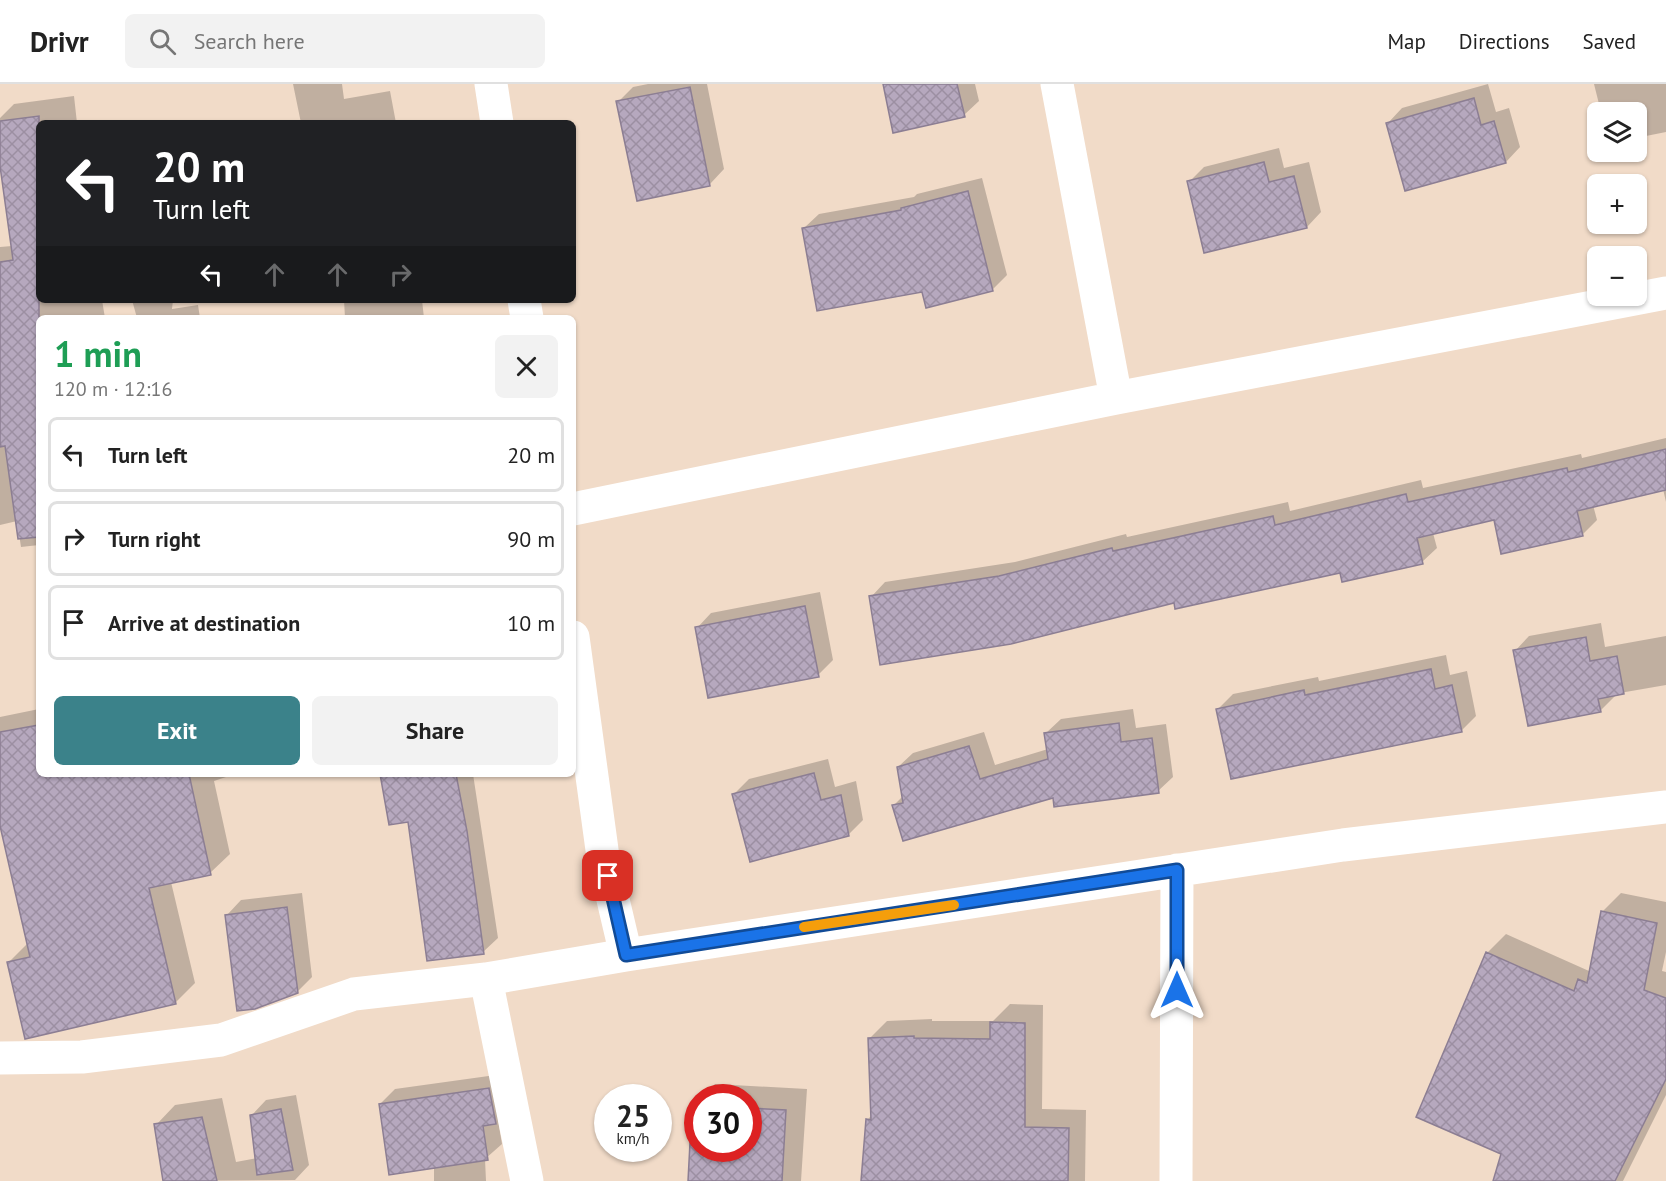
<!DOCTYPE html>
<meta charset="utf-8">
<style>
body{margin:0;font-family:"PT Sans",sans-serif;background:#f2f2f2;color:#222;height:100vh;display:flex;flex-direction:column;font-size:22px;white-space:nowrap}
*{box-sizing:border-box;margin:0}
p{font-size:20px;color:#767676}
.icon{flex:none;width:33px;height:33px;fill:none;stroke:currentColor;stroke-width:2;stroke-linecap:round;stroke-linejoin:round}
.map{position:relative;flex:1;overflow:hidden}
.panel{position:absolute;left:36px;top:231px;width:540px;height:462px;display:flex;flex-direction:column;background:#fff;border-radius:9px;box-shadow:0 2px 4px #0004}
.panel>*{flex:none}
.guide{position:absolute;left:36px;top:36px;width:540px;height:183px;border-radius:9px;box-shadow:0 2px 4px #0004;background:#202124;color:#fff;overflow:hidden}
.buttons{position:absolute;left:1587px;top:18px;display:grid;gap:12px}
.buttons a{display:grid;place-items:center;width:60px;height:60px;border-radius:9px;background:#fff;box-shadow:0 2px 4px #0004;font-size:30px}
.speed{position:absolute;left:594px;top:1000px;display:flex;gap:12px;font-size:30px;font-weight:700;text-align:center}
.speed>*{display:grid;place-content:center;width:78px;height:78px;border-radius:50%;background:#fff;box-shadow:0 2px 4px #0004;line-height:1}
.speed small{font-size:15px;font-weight:400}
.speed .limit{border:9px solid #d22;background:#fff;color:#111}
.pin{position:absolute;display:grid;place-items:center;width:51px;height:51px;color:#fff;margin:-26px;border-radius:12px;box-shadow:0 3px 9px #0006}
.me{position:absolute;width:66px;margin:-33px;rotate:0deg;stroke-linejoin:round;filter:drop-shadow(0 0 4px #0008)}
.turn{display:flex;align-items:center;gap:21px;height:126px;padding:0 18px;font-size:27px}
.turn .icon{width:78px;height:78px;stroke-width:2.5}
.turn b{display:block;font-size:42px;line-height:51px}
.lanes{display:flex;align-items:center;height:57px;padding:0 18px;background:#0003;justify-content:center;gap:30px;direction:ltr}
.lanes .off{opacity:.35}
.round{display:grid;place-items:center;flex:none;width:63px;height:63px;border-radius:9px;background:#f2f2f2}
.head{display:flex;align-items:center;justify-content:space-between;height:102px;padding:0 18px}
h1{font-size:36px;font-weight:800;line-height:45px;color:#1e9e55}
.primary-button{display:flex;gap:12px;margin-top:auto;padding:12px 18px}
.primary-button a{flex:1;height:69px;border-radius:9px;background:#3b828a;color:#fff;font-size:24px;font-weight:800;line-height:69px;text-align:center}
.primary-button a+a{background:#f2f2f2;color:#222}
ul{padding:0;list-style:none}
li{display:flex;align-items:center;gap:18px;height:75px;margin:0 12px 9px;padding:0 6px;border:3px solid #e0e0e0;border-radius:9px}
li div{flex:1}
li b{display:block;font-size:22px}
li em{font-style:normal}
header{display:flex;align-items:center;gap:36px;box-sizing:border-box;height:84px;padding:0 30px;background:#fff;border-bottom:2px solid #e0e0e0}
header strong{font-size:28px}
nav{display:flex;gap:33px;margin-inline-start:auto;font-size:21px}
.search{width:420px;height:54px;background:#f2f2f2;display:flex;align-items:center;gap:15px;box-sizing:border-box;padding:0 21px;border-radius:9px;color:#767676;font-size:22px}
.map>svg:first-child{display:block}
.shadow{fill:#0003}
.building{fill:url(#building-cross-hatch);stroke:#8c7e93;stroke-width:1.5}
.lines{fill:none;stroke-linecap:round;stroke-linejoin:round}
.street{stroke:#fff;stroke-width:33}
.route-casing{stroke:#114b97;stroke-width:15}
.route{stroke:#1a73e8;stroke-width:10}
.slow{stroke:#f59e0b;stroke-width:10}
</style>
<header>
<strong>Drivr</strong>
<div class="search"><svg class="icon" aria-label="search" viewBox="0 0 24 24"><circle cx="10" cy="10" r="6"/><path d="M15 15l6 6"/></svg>Search here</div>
<nav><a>Map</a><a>Directions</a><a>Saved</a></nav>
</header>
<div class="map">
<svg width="1666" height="1097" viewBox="0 0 1666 1097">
<defs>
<pattern id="building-cross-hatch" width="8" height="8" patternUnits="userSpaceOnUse" patternTransform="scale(1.5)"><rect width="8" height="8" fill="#b6a8be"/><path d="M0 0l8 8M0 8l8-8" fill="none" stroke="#9c8fa2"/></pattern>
</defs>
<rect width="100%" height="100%" fill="#f1dbc8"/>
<!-- shadow -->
<path class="shadow" d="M293,0H342L344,15L390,7L396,39H301Z
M648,0H707L724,85L710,100L618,18L633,3Z
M884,0H975L979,17L964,31Z
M1488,0L1496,28L1509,24L1520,63L1506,78L1406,106L1388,39L1402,24Z
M1594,0H1666V48L1636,54V28H1601Z
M74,12L77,39H39V216H102L105,234H39V461L21,463L17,437L0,441V163L12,162L0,71V34L14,20Z
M1279,64L1284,84L1309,78L1321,128L1307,143L1189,98L1204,83Z
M982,94L1007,191L992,206H923L804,144L819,130L914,113L917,110Z
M132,216H173L172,225L198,221L200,234H137Z
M344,216H422L424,234H345Z
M1666,354V418L1663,405L1593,421L1597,436L1582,451L1495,434L1433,449L1437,464L1422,478L1341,488L1175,517L871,513L885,498L1015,478L1126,450L1127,453L1288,418L1290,427L1421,396L1423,404L1581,370L1582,374Z
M820,508L833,576L818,591L697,544L711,529Z
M1601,539L1605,563L1666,552V601L1614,610L1615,612L1600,627L1515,567L1529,552Z
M1446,571L1450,591L1467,587L1476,632L1461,647L1218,625L1233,610L1318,593L1319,597Z
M39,625V690H235L214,697L230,770L210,789L171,798L195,899L175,919L9,878L28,859L0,736V633Z
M1133,625L1136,644L1166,640L1173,693L1158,707L894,721L903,712L898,683L913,669L984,648L995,681L1048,665L1046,649L1061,635Z
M828,675L835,703L856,697L863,736L848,751L734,710L749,695Z
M382,690H473L498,854L483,868L410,736Z
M302,809L312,893L297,908L227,831L241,816Z
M1621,809L1666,818V868L1662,887L1666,888V1011L1623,1097H1495L1503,1069L1487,869L1506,850L1589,887L1591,884L1602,828Z
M1010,920L1043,921L1042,1025L1086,1026L1085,1097H862L867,1036L872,1031L869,955L887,937L932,935V937H993Z
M503,990L498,1036L502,1060L485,1075L486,1097H434V1083L380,1020L395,1005Z
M715,1000L807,1005L801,1097H690L694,1021L698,1017V1065H748V1014H701Z
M296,1011L309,1081L295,1096L164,1097L156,1041L175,1021L222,1014L236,1078L257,1074L252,1031L266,1016Z"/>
<!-- building -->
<path class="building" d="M883,0H957L965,33L893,49Z
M690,3L710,102L637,117L616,17Z
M1474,14L1481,41L1494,37L1506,79L1405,107L1386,39Z
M39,32V453L18,455L5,362L0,363V178L13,176L0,82V37Z
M1264,78L1269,98L1294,92L1307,144L1204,169L1187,97Z
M968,107L993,207L926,224L922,208L817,227L802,144L901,126V124Z
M1666,365V406L1577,427L1583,452L1501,470L1494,436L1417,454L1423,480L1342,498L1340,489L1175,525L1174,519L1011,560L880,581L869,512L999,492L1112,464L1113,467L1273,432L1275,441L1406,410L1408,418L1567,384L1568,388Z
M805,522L819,593L708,614L695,543Z
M1586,553L1590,577L1617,572L1624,610L1598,615L1601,628L1528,642L1513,566Z
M1431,585L1435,605L1452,601L1462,648L1231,695L1216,625L1304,606L1305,611Z
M1119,639L1121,658L1152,654L1159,709L1054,723L1053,714L903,757L892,721L903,719L897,683L969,662L980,695L1048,675L1044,649Z
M39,641V690H189L211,791L149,804L176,920L25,955L7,878L30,873L0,742V648Z
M814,689L821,716L841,711L849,752L750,778L732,710Z
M380,690H456L467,747L484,870L427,877L408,738L389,741Z
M287,823L298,909L255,925L237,927L225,831Z
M1601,827L1657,839L1644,906L1666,914V995L1615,1097H1493L1501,1070L1416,1033L1486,868L1574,907L1578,895L1587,899Z
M990,938L1025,939V1043L1069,1044L1068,1097H861L866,1035L871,1036L868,954L914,952V954L990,955Z
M489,1004L496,1040L483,1042L488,1076L389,1091L379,1020Z
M692,1020L698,1021V1065H748V1024L786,1026L782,1097H688Z
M281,1025L293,1086L257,1091L250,1031Z
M202,1033L217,1097H163L154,1040Z"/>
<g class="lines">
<!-- street -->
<path class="street" d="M491,0L497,39
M1057,0L1116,314
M524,216L527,234
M573,425L1116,314L1666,209
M573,553L603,773L626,871
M486,895L527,1097
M0,974L82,973L221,956L354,910L486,895L626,871L1343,761L1666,723
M1176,1097L1177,786"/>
</g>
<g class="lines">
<!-- route casing -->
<g class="route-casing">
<path id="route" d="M608,792L626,871L1177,786V906"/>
</g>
<!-- route -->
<use href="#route" class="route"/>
<!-- slow -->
<path class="slow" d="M804,843L954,821"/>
</g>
</svg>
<div class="buttons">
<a><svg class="icon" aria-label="layers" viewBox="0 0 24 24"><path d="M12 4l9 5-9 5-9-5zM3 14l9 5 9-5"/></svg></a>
<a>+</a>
<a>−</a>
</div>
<div class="speed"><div>25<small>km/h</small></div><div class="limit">30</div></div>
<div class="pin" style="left:608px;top:792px;background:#d93025"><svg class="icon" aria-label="arrive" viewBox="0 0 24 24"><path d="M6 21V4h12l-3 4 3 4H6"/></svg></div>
<svg class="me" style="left:1177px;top:906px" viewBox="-20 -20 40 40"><path d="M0-17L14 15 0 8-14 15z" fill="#1a73e8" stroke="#fff" stroke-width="4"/></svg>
<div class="guide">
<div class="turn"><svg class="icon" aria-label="left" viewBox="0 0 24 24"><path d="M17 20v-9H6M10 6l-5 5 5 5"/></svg><div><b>20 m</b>Turn left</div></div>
<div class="lanes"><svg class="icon" aria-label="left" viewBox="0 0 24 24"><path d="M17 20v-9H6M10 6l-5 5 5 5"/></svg><svg class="icon off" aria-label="ahead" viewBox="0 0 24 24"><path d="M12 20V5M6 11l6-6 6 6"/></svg><svg class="icon off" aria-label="ahead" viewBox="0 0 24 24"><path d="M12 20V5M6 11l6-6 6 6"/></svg><svg class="icon off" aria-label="right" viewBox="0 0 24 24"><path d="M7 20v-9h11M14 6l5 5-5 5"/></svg></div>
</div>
<section class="panel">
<div class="head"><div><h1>1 min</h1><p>120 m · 12:16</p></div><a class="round"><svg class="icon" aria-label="close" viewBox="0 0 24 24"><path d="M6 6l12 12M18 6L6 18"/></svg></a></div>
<ul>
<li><svg class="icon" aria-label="left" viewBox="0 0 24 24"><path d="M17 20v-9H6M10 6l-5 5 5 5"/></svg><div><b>Turn left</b></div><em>20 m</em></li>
<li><svg class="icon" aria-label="right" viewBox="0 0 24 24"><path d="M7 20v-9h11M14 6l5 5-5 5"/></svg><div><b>Turn right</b></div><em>90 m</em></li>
<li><svg class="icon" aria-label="arrive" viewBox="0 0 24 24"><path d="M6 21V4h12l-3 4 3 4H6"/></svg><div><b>Arrive at destination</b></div><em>10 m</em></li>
</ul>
<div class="primary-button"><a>Exit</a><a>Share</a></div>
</section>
</div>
